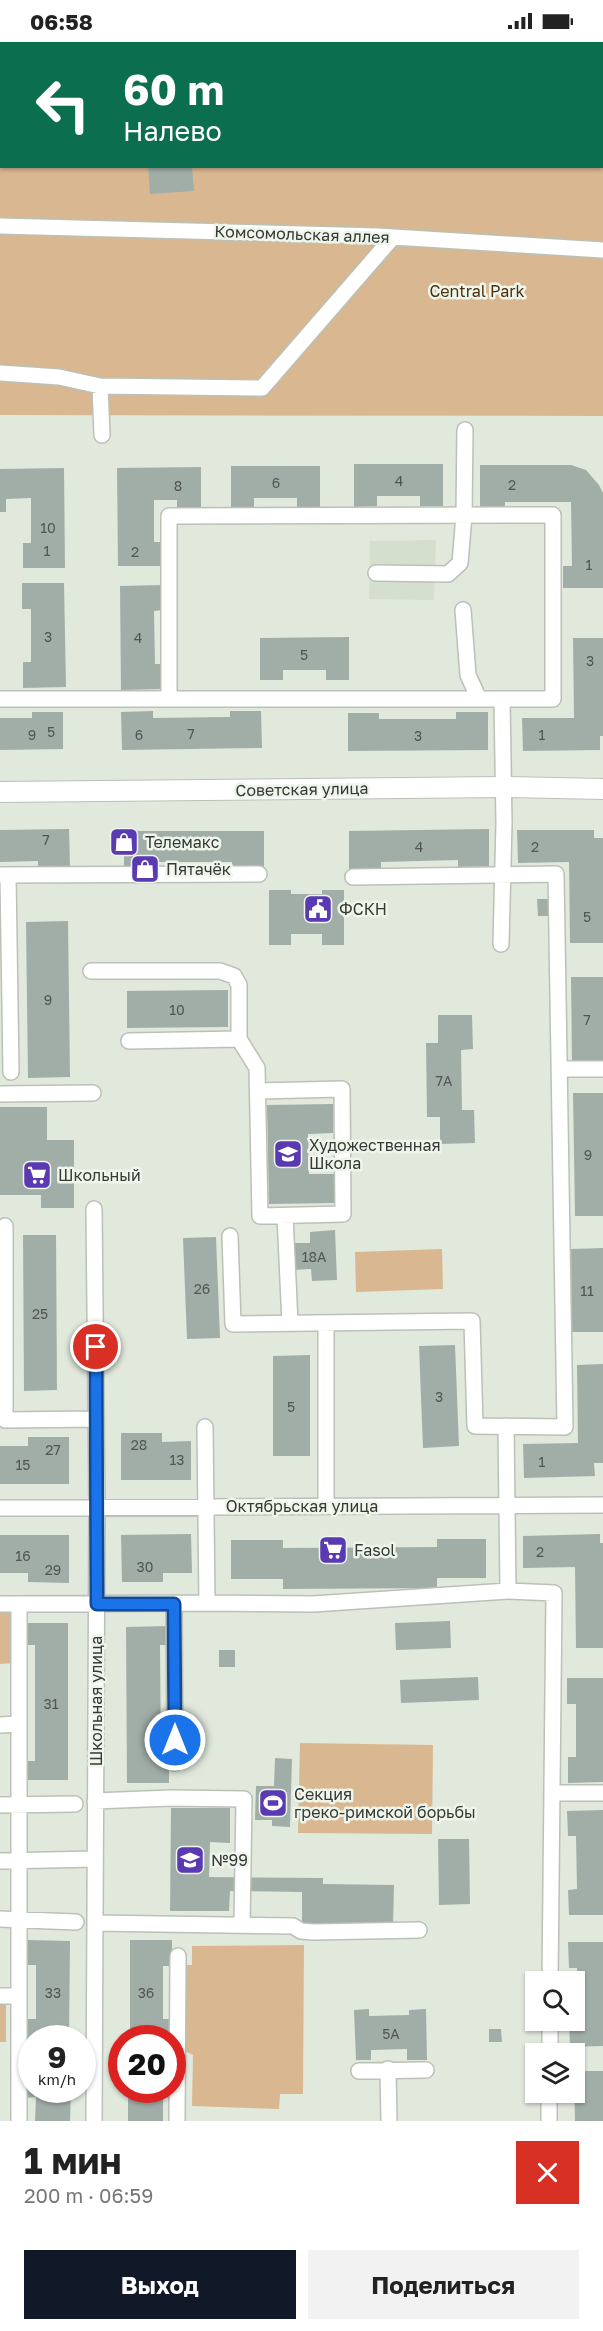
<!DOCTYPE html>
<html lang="ru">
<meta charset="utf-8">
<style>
body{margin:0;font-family:"Golos Text",sans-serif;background:#f2f2f2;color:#222;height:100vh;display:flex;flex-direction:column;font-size:22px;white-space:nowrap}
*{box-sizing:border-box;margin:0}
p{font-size:20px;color:#767676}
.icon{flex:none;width:33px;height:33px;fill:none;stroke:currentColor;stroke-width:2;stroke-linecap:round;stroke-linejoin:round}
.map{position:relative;height:2079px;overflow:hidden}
.panel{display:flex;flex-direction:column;background:#fff;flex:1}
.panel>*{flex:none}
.hud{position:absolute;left:0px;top:0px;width:603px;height:126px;box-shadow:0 2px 4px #0004;background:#0b6e4f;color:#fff;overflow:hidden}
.controls{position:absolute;left:525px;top:1929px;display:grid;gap:12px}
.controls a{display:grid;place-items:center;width:60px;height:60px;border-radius:0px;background:#fff;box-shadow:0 2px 4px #0004;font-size:30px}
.speed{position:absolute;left:18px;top:1983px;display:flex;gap:12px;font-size:30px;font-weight:700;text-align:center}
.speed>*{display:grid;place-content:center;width:78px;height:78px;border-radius:50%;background:#fff;box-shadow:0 2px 4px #0004;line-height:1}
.speed small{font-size:15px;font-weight:400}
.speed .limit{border:9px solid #d22;background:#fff;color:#111}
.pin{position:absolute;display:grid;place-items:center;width:51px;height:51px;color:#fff;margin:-26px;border:3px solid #fff;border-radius:50%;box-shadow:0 2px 6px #0007}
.me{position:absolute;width:66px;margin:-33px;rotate:0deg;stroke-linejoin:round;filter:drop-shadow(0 0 4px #0008)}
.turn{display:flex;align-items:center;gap:21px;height:126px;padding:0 24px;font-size:27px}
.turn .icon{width:78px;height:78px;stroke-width:2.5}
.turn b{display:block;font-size:42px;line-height:51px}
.round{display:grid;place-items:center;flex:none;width:63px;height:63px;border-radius:0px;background:#f2f2f2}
.headline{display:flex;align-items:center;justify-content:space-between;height:102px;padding:0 24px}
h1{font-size:36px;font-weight:700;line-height:45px}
.action{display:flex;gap:12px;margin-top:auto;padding:12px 24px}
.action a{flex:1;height:69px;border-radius:0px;background:#111827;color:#fff;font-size:24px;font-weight:700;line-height:69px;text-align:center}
.action a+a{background:#f2f2f2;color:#222}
.status{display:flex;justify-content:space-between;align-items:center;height:42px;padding:0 30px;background:#fff;direction:ltr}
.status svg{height:16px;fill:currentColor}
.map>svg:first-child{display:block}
.built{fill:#d4dfcd}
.green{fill:#d9b891}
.water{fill:#7dc3c3}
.building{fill:#a1aea8}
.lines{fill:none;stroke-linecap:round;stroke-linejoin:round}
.minor-casing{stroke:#bac1b6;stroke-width:18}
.major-casing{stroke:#bac1b6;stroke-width:22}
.minor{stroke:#fff;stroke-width:15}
.major{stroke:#fff;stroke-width:20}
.route-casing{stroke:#114b97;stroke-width:15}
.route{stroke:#1a73e8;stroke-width:10}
.labels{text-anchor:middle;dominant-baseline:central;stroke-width:5;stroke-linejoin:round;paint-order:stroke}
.number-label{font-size:14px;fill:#515652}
.street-label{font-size:16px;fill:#363935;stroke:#eef5ea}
.park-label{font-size:16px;fill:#4a310f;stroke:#eef5ea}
.poi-label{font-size:16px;fill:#363935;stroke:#eef5ea;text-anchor:start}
</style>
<div class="status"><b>06:58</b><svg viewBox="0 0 49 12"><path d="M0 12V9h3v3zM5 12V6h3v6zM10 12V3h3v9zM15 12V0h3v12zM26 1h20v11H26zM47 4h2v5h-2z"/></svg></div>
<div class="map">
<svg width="603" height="2079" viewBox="0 0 603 2079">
<rect width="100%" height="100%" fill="#e1e8dc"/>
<!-- built -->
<path class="built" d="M436,498L434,558L369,557L370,499Z"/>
<!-- green -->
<path class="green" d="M0,0L380,1L2,2V124H602L603,53V374L0,373Z
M442,1207L443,1247L356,1250L355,1210Z
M0,1568H12L14,1621L0,1622Z
M300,1701L433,1703L432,1792L298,1791Z
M304,1903L303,2052H280L279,2067L192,2064L193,2013L185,2009V1923H192V1904Z
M0,1958H6V2000H0Z"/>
<!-- water -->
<path class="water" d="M393,0H603V39L602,2Z"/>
<!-- building -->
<path class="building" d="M148,124H192L194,149L150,152Z
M354,422H443V464H420V454H377V464L354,465Z
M480,423H571L586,428L599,443L603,451V546H563V524H572L571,460H505V468H480Z
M231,424H320V466H297V456H254V466H231Z
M201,425V471H177V458H154V500H163V524H118L117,426Z
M64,426L65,526H23V501H31V456L6,457V470H0V427Z
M22,541H64L66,645L23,646V620H31V567H22Z
M162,543L163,568L154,569L155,622H164V647L121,648L120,544Z
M349,595V638H326V628H283V638H260V596Z
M573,596H603V694H600V708L523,709L522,676H574Z
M153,669V676L230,675V669H261L262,706L122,708L121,670Z
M32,670H63V707L0,708V676H32Z
M456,670H488V708L348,709V671H379V677H456Z
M69,787L70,825H38V819L0,820V788Z
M489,787V824L458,825V818L381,820V826L349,827V789Z
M517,788H594V796H603V901H570L569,820L518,821Z
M124,789H264V827H232V820H155V827H124Z
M269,848H291V852H322V848H344V903H322V892H291V903H269Z
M537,857H548L549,874H538Z
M68,879L70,1035L28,1036L26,880Z
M571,935H603V1018L572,1019Z
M228,948V985L127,986V949Z
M438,973H472L473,1007L461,1008L462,1068H474L475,1101L440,1102V1075H427L426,1001H438Z
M573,1051H603V1174H575Z
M333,1062V1091L308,1092L309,1132H334L335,1161L269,1162L267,1063Z
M0,1065H47V1098H74V1166H41V1153H0Z
M335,1188L337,1238L312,1239L311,1227L293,1228L292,1201H310V1190Z
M23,1193H56L57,1348L24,1349Z
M216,1195L220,1296L187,1297L183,1196Z
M603,1206V1290H572L571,1207Z
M455,1303L459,1404L423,1406L419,1304Z
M310,1313V1414H273V1314Z
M603,1322V1421H594L595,1434L524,1436L523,1402L578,1401L577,1323Z
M121,1391H162V1400L191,1399V1438H121Z
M28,1395H69V1442H0V1404H28Z
M191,1492L192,1531H163V1540H122L121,1493Z
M600,1492V1501H603V1606H576L575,1525L523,1526V1494Z
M0,1493H69V1541L28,1540V1531H0Z
M437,1497H486V1536H437V1546L283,1547V1537H231V1498H283V1506L437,1505Z
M450,1579L451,1606L396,1608L395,1581Z
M26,1581H68V1738H25L26,1719H35V1603H26Z
M169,1584V1603H160L161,1720H169V1741H127L126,1585Z
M219,1608H235V1625H219Z
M478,1635L479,1658L401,1661L400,1638Z
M567,1636H603V1740L568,1741V1715H576V1662H567Z
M275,1716L292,1717L290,1785L272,1784V1778H255L256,1744H274Z
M171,1766H230V1801L210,1800L209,1835L323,1836V1842L394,1843L393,1885L302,1883V1850L230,1849L229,1869H170Z
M603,1768V1873H569L568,1848L577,1847L576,1794H568L567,1769Z
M438,1797H469L470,1862L439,1863Z
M28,1898L70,1899L69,1996H32V2002H27V1977H36V1923H28Z
M130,1898H172V1924H163V1977H172V1996H130Z
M568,1900H603V2004L570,2005L569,1979H578L577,1926H569Z
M369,1967V1974L409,1973V1968L426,1967L427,2018H407V2007L371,2008V2018H356L354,1968Z
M489,1987H501L502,2000H489Z
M574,2029H603V2079H575Z
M25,2032H32V2048H71L70,2079H35L36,2055L25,2056Z
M128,2048H171V2056L163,2055V2079H128Z"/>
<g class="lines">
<!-- minor casing -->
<g class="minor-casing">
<path id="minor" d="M0,184L377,194L603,208
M0,331L59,335L100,344L102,393
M100,344L262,346L393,195
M376,531L448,532L460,521L464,473L465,388
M463,568L468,633L479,657
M0,657H553V473L169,474V657
M0,833L259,832
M8,833L11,1030
M501,902L504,781L502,657
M91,929H220L234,934L239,943V997L129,999
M239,997L257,1026L260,1174L343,1172L342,1047L258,1049
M559,1027H603
M0,1052L93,1051
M285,1174L290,1281
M5,1184V1378L96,1377
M230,1194L233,1282L472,1279L475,1384L565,1385L556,832L353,835
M506,1384L508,1549L554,1551L550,1940
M326,1464V1281
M0,1466L603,1463
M207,1561L313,1562L508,1549
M0,1562L207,1561L205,1385
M174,1562L175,1721
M0,1683L19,1682
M552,1751H603
M95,1759L170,1756L244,1757L242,1883
M0,1763L75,1762
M0,1819L95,1817
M0,1877L76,1880
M95,1881L293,1884L301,1889L313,1890L419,1888
M0,1954H19
M550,2012V1978
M388,2027L389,2079
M359,2029L426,2028
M19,2079V1562
M94,2079L97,1465L94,1167
M177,2079L178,1914
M549,2079V2050"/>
</g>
<!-- major casing -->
<g class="major-casing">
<path id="major" d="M0,750L504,745L603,747"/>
</g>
<!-- minor -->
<use href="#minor" class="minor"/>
<!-- major -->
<use href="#major" class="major"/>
</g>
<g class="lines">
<!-- route casing -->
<g class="route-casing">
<path id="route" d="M96,1305L97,1562H174L175,1698"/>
</g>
<!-- route -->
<use href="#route" class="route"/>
</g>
<!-- icons -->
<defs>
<g id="shop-square" transform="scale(1.5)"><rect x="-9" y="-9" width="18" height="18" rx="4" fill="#5a3ab2" stroke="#eef5ea"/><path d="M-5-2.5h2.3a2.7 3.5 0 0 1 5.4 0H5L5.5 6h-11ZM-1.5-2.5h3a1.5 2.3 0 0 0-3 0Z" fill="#fff"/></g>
<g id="civic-square" transform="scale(1.5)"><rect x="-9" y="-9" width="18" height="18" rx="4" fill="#5a3ab2" stroke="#eef5ea"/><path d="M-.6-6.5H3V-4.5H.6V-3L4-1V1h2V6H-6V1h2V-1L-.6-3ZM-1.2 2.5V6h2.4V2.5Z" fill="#fff"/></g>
<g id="school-square" transform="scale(1.5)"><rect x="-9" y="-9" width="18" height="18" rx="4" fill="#5a3ab2" stroke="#eef5ea"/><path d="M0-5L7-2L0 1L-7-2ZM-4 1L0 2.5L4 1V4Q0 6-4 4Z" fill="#fff"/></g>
<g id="supermarket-square" transform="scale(1.5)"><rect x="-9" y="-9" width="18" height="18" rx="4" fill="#5a3ab2" stroke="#eef5ea"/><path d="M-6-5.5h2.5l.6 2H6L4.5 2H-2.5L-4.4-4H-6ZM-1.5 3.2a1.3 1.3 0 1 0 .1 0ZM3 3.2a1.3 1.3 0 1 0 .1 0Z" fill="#fff"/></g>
<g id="stadium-square" transform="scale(1.5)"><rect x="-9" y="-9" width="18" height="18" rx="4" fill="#5a3ab2" stroke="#eef5ea"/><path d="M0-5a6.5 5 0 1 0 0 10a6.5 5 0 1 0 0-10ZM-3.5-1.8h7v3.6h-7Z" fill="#fff"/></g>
</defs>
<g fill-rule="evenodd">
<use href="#shop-square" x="124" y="800"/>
<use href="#shop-square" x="145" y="827"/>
<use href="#civic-square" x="318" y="867"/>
<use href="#school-square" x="288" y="1112"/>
<use href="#supermarket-square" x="37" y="1133"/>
<use href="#supermarket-square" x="333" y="1508"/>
<use href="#stadium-square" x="273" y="1761"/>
<use href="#school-square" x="190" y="1818"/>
</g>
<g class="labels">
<!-- number labels -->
<g class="number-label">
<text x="399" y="438">4</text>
<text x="276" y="440">6</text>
<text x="512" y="442">2</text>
<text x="178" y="443">8</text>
<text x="48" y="485">10</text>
<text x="47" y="508">1</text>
<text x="135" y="509">2</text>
<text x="589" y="522">1</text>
<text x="48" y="594">3</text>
<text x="138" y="595">4</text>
<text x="304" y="612">5</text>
<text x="590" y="618">3</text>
<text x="51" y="689">5</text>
<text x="191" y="691">7</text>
<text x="32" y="692">9</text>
<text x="139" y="692">6</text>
<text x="542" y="692">1</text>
<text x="418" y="693">3</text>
<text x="46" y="797">7</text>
<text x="419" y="804">4</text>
<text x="535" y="804">2</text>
<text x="587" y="874">5</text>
<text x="48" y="957">9</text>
<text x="177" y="967">10</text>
<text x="587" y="977">7</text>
<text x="444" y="1038">7А</text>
<text x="588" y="1112">9</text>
<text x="314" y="1214">18А</text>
<text x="202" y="1246">26</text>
<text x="587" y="1248">11</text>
<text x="40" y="1271">25</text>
<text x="439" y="1354">3</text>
<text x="291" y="1364">5</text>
<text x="139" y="1402">28</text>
<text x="53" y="1407">27</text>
<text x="177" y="1417">13</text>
<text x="542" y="1419">1</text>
<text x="23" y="1422">15</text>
<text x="540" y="1509">2</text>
<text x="23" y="1513">16</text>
<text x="145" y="1524">30</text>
<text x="53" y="1527">29</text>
<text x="51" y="1661">31</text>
<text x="53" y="1950">33</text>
<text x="146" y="1950">36</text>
<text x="391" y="1991">5А</text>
</g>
<!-- street labels -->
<g class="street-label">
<text transform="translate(302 192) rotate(2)">Комсомольская аллея</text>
<text transform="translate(302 747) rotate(-1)">Советская улица</text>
<text x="302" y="1464">Октябрьская улица</text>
<text transform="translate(96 1659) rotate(-90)">Школьная улица</text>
</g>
<!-- park labels -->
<g class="park-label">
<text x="477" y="249">Central Park</text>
</g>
<!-- poi labels -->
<g class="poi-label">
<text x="145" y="800">Телемакс</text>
<text x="166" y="827">Пятачёк</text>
<text x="339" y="867">ФСКН</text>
<text x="309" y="1103">Художественная<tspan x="309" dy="18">Школа</tspan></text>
<text x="58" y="1133">Школьный</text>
<text x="354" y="1508">Fasol</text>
<text x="294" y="1752">Секция<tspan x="294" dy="18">греко-римской борьбы</tspan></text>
<text x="211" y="1818">№99</text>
</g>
</g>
</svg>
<div class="controls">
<a><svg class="icon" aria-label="search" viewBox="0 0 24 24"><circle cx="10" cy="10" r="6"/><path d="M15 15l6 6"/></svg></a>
<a><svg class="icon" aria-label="layers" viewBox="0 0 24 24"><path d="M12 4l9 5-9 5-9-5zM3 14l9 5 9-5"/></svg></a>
</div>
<div class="speed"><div>9<small>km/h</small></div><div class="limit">20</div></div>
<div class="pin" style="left:96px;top:1305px;background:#d93025"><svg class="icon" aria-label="arrive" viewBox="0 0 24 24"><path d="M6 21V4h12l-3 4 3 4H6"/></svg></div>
<svg class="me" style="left:175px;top:1698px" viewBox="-20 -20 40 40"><circle r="17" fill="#1a73e8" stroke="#fff" stroke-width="3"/><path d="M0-11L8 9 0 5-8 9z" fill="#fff"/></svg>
<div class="hud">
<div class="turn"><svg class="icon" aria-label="left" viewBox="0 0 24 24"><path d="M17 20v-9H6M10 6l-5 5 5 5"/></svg><div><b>60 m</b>Налево</div></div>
</div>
</div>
<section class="panel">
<div class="headline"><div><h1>1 мин</h1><p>200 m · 06:59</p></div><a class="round" style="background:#d93025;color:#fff"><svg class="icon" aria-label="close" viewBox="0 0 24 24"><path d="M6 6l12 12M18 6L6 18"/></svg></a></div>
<div class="action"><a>Выход</a><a>Поделиться</a></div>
</section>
